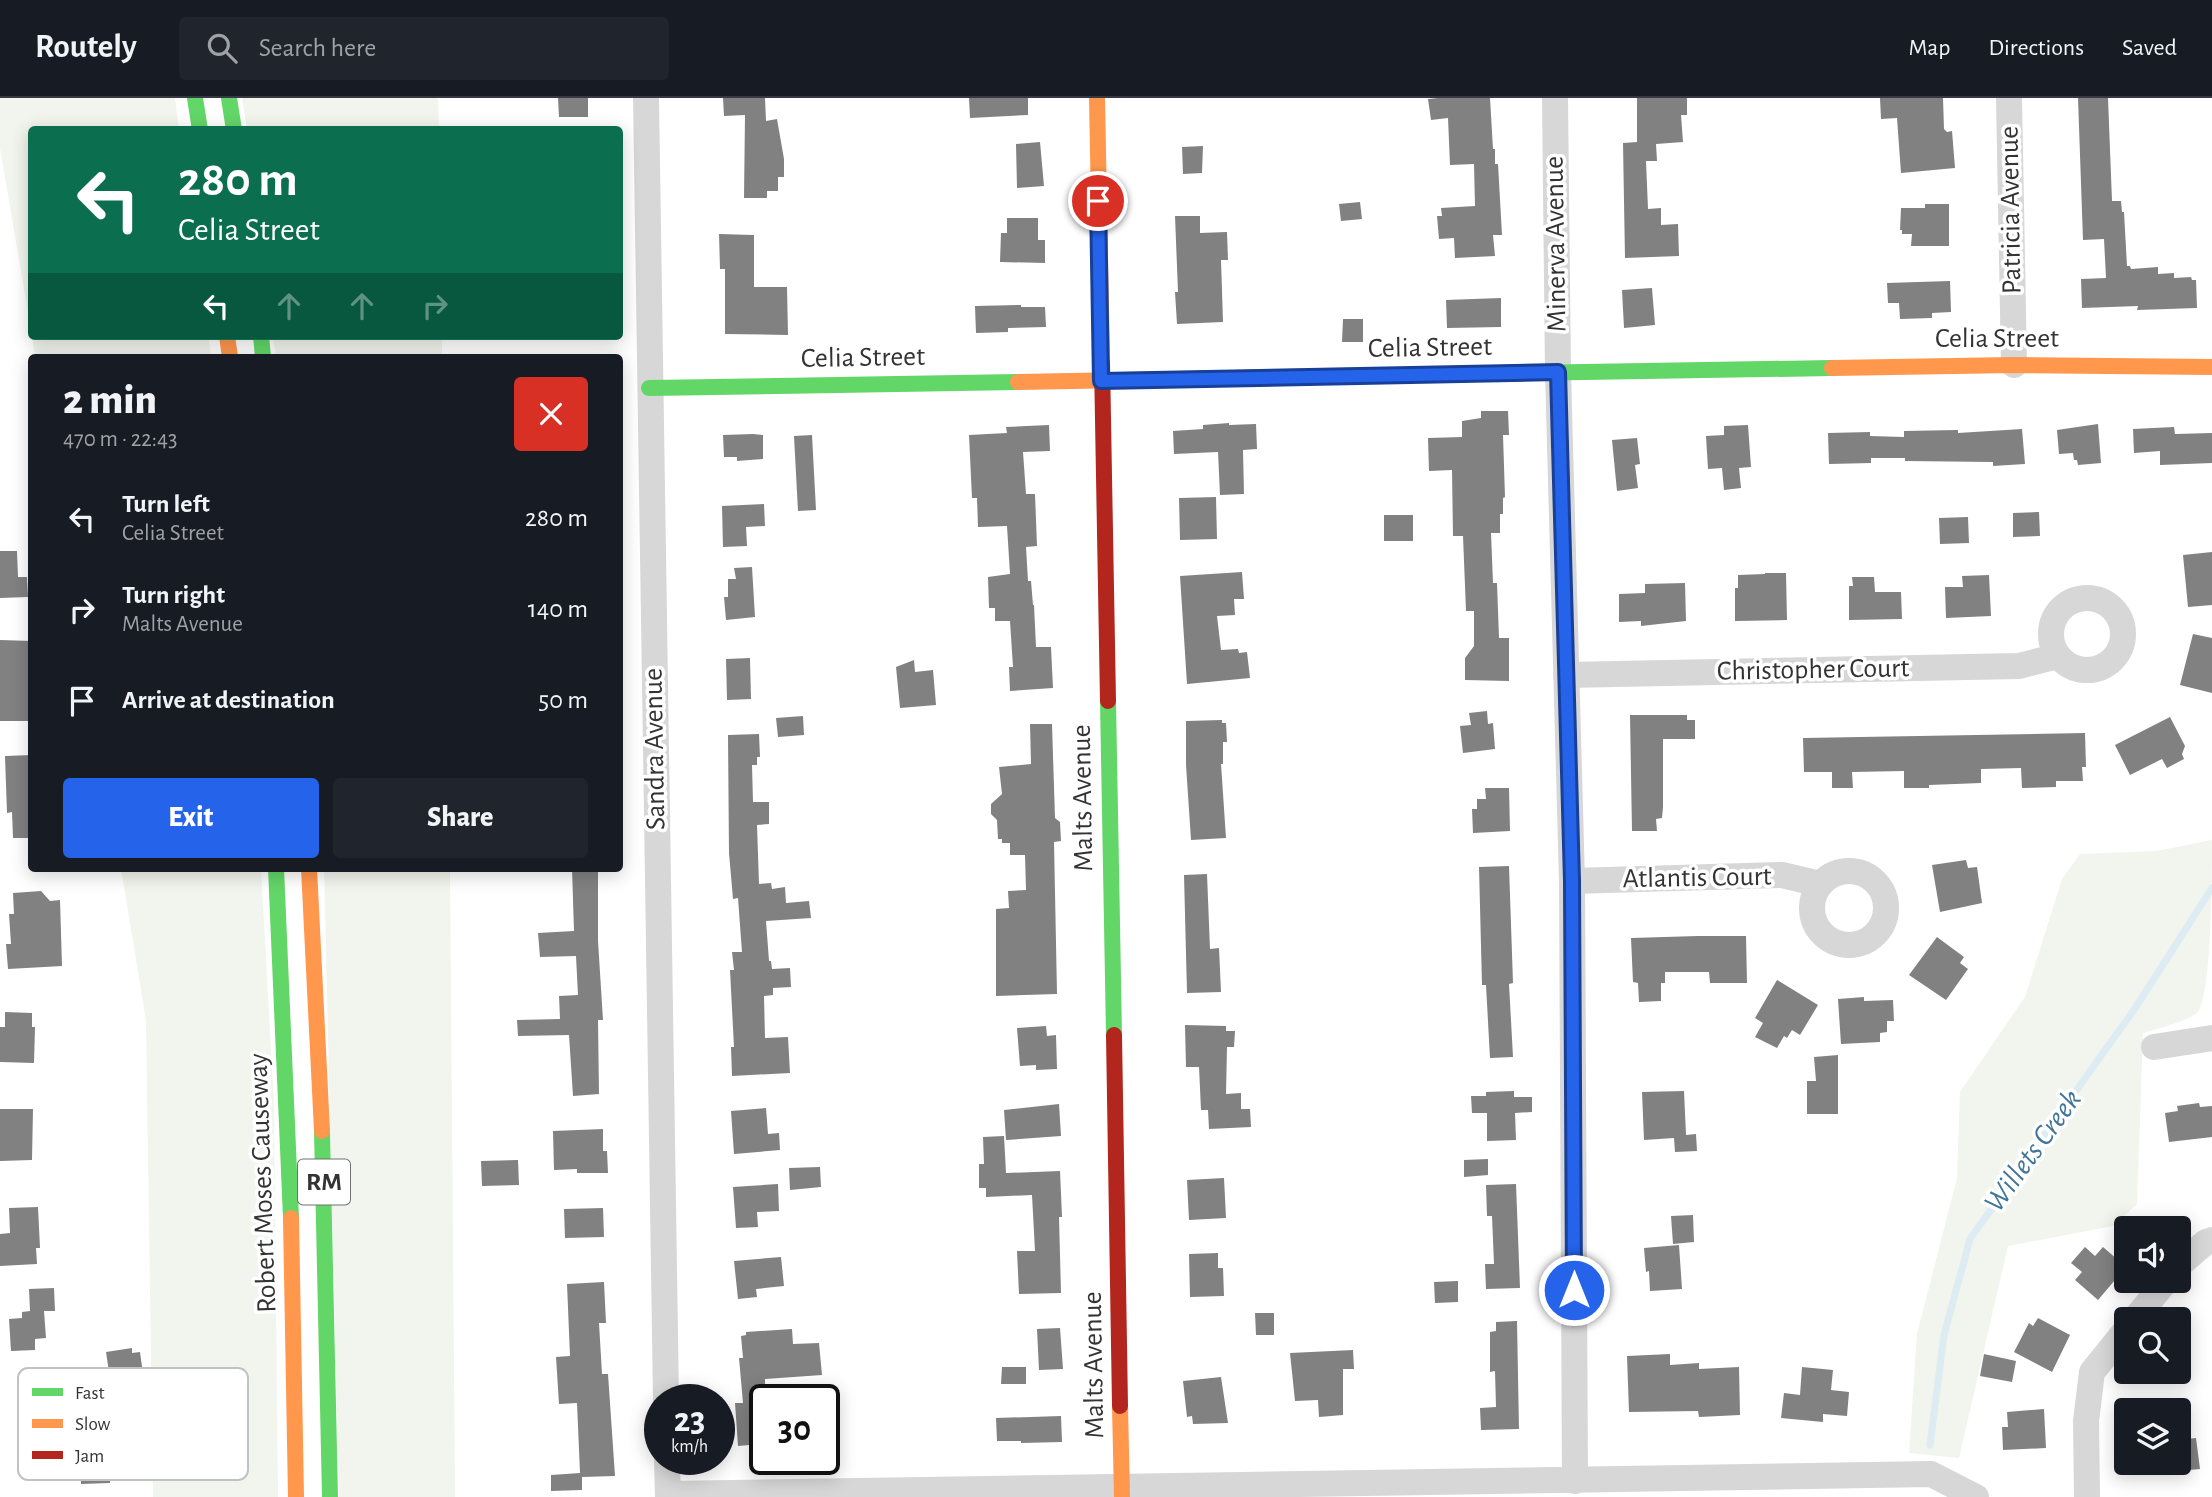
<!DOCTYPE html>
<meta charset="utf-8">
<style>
body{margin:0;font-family:"Alegreya Sans",sans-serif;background:#20242c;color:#f1f3f6;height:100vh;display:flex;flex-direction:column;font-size:26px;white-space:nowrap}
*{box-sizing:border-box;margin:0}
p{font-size:23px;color:#9ea1a6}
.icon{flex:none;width:38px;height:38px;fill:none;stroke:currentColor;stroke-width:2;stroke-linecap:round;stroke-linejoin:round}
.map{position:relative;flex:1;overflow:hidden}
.sheet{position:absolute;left:28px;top:256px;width:595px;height:518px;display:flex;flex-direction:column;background:#171b24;border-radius:7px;box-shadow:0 4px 18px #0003}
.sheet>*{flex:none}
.top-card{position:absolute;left:28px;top:28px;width:595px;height:214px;border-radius:7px;box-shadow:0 4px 18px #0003;background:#0b6e4f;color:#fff;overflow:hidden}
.controls{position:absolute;left:2114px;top:1118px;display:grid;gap:14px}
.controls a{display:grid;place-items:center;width:77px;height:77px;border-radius:7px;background:#171b24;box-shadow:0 4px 18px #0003;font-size:35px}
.speed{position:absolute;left:644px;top:1286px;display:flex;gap:14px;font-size:35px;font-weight:700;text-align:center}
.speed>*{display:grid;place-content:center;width:91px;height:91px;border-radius:50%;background:#171b24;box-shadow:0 4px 18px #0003;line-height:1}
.speed small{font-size:18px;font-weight:400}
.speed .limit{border:4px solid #111;border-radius:10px;background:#fff;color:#111}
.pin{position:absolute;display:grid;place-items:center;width:60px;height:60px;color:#fff;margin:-30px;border:4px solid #fff;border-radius:50%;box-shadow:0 2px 7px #0007}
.me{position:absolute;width:77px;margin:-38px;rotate:0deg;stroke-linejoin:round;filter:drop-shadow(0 0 5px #0008)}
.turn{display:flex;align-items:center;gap:24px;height:147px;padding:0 35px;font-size:32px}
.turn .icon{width:91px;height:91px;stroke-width:2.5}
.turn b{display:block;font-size:49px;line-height:60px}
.lanes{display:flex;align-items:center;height:66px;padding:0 35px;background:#0003;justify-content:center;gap:35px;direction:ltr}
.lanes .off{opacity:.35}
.round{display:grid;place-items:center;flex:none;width:74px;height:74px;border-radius:7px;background:#20242c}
.overview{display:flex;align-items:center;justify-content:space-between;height:119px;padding:0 35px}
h1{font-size:42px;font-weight:800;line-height:52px}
.cta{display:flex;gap:14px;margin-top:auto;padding:14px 35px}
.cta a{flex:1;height:80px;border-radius:7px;background:#2563eb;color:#fff;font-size:28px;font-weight:800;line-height:80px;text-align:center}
.cta a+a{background:#20242c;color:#f1f3f6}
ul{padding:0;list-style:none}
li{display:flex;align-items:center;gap:21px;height:91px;padding:0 35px}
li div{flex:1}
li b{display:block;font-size:26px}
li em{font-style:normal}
header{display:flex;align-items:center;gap:42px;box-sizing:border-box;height:98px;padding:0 35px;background:#171b24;border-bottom:2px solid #363941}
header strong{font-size:33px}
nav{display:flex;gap:38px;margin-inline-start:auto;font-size:24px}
.search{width:490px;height:63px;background:#20242c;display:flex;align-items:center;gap:18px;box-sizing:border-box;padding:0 24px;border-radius:7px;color:#9ea1a6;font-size:26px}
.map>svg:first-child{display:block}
.green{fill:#f1f5ed}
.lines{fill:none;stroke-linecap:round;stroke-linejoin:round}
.stream{stroke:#ddebf3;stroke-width:7}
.building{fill:#818181}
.street{stroke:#d7d7d7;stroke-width:26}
.fast{stroke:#63d668;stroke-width:16}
.slow{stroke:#ff974d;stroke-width:16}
.jam{stroke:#b3261e;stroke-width:16}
.route-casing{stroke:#184099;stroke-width:18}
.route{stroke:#2563eb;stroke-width:12}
.labels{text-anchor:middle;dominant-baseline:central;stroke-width:7;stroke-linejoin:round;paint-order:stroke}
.shield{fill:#fff;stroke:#707070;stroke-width:2}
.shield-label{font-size:26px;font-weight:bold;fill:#333}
.street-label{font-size:28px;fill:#333;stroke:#fff}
.water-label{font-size:30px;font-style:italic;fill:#3f7597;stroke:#fff}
.key{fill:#fff;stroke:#c2c2c2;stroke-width:2}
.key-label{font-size:19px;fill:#333}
</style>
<header>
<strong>Routely</strong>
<div class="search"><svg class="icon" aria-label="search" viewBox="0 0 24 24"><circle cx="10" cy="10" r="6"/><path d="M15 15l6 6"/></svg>Search here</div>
<nav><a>Map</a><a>Directions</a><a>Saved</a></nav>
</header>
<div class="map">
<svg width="2212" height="1399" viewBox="0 0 2212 1399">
<rect width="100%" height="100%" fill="#fff"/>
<!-- green -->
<path class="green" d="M0,0H175L179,31L32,32V238L0,50Z
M242,0H438L439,31H247Z
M32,238H208L211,259H35Z
M273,238H442V259H276Z
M2212,742C2212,773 2212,895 2198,914C2189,923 2156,931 2143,935L2137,1106L2113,1128L2008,1148L1959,1360L1909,1355L1917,1236L1957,1080L1960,994L2025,899L2062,781L2080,756L2157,753Z
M121,770H261L274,1007L278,1399H153L146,922Z
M324,770H450L455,1399H339Z"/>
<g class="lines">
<!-- stream -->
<path class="stream" d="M1930,1347L1944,1237L1970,1141L2136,909L2212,790"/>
</g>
<!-- building -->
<path class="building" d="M558,0H588V19H559Z
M723,0H765L766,23L777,21L784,61V79H778V93H767V100H744L745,17L724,18Z
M969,0H1028V17L970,20Z
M1438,0H1490L1493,51H1495V66H1498L1502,137H1493L1495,158L1455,160L1454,140L1439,141L1437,118H1442L1441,110L1475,108L1474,66L1450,67L1448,20L1431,22L1428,1Z
M1637,0H1687V17H1681L1683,44L1656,46L1657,63H1646L1648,111L1661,110V127L1678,126L1679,158L1625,160L1623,45L1637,44Z
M1880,0H1943L1944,31L1947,34L1952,33L1955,70L1901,75L1897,20L1881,21Z
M2078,0H2108L2112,103H2121L2122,114H2124L2127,168H2130L2131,171L2158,169V176L2174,175V180L2191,179L2192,182H2196L2197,210L2137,212L2138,208L2082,210L2081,181L2106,180L2104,141L2083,142Z
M1040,44L1044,88L1017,90L1016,46Z
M1203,48L1202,75L1183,76L1182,49Z
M1360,104L1362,121L1341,123L1339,106Z
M1925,106H1949V148H1911L1912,136H1902V132H1900L1901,110H1925Z
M1175,118H1200V135L1227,134L1228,162H1221L1223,224L1177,226L1175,194H1178Z
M1007,120H1038V142H1045V165L1000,164L1001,135H1007Z
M719,136L754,137V189H787L788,237L725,236V171H720Z
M1950,183L1951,214L1932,215V220L1900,221L1899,205H1888L1887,185Z
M1652,190L1655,227L1624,230L1622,192Z
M1501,200V229L1447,230L1446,202Z
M1021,207V209H1045L1046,229L1008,230V234L976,235L975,208Z
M1343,221H1363V244H1342Z
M1481,313H1508L1509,337H1503L1505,399L1503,400V416H1500V435H1491L1493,485H1497L1499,540H1509V583L1465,582V560L1474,548V513H1466L1463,438H1453L1452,372L1429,373L1428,340L1462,339V323L1481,320Z
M1229,325V327L1256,326L1257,351L1243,352L1244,396L1220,397L1218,354L1174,356L1173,333L1203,331V327Z
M2098,326L2101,365L2078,367L2077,362H2074L2073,355L2059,356L2057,332Z
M1049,327L1050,353L1023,354L1026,396H1035L1037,448L1026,449L1028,483H1031L1033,507H1034L1036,549H1051L1053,590L1010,593L1009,569H1013L1010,523H995V510H989L988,479L1010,476L1007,428L978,429L977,400H972L969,337L1007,335L1006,329Z
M1748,327L1751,369L1739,370L1741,390L1724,392L1722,370L1708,371L1706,338L1724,337V328Z
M2174,329L2175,336L2212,335V365L2160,367V353L2134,355L2133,331Z
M2022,331L2025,366L1993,368V364L1905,363V360H1871V365L1829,366L1828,335L1870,334V338L1904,339V333L1958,332V335Z
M753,336L763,337V361L737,363V359H724L723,337Z
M812,337L816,412L798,413L794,338Z
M1637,340L1640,366L1635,367L1638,390L1617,393L1612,342Z
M1216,399L1217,441L1180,442L1179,400Z
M764,406L765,428L746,429L747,448L723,449L722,408Z
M2039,414L2040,438L2013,439V415Z
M1384,417H1413V443H1384Z
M1968,419L1969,445L1940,446L1939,420Z
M0,453H17L18,479H27L28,499L0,500Z
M2212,454V507L2188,509L2183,457Z
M752,469L755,519L726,522L724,499H728V481H736L734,470Z
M1242,474L1244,501H1234L1235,517L1217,518L1221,552L1238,551L1239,555L1247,554L1250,580L1187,586L1180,478Z
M1765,475H1786L1787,522L1735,523V490H1738V477L1765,476Z
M1989,477L1991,518L1946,520L1945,489H1963L1962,478Z
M1852,479H1874L1875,494H1901L1902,521L1849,522V488H1853Z
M1685,485L1686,523L1641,528V523L1619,524V496L1645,495V486Z
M2193,536L2212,540V595L2180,587Z
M0,542L32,543V623H0Z
M750,560L751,601L727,602L726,561Z
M914,562L915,574L933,572L936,607L900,610L896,569Z
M1487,613L1488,626L1493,625L1495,651L1463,655L1460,628L1471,627L1469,615Z
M1630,617H1687V622H1695V641H1663V709L1662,720L1656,721L1657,733H1632Z
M803,618L804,637L778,639L776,620Z
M2170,619L2185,648L2182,656L2184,661L2167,670L2162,661L2130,677L2115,647Z
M1222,622V625H1226L1227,644H1223V666H1221L1226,740L1191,742L1186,667V623Z
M1030,626H1052L1055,720L1060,724L1061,743L1054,744L1057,896L996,898V811L1009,810L1008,793L1026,792L1025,757H1010V745H1002V741H998L997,722L991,716V706L1002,696L999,669L1031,666Z
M2085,635L2086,669H2082L2083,683H2056V689L2022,690L2021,670L1981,671V685L1929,687V690H1904V673L1852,674L1853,690H1832V674H1804L1803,640Z
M759,636L760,659H757V667H752L753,704H769V726L757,727L759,786L771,785L772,791L785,789L786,805L809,803L811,820L766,823L769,863H771L772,871L790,870L791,889L773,890V897L764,898L765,940L788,939L790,975L732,978L731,949H734L730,872H734L732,854H742L738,800L733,801L729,755L728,637Z
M32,657V740H13L12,714L7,715L5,658Z
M1485,690H1509L1510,733L1473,735L1472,711H1477V701H1486Z
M1966,762L1968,770L1977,769L1982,805L1940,814L1932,767Z
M1509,768L1513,885L1509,886L1513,959L1490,960L1486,887H1482L1479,769Z
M572,770H598V843L603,922H598L599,996L573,998L569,937L518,938L517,922L560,921L559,898L578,897L576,858L540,859L538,835L574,833Z
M1207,776L1210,851L1219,850L1221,894L1187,895L1184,777Z
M41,793L50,803L60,802L62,868L8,871L6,846H11L9,816H14L13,795Z
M1698,838H1746L1747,885H1710L1709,874H1665V885H1661V903L1639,904L1638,885L1633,884L1631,840Z
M1937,839L1964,859L1960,865L1968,871L1946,902L1909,877Z
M1777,882L1818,907L1800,937L1792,932L1787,940L1784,938L1777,950L1755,939L1763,925L1755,920Z
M1864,899V903L1893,902L1894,923H1887V934L1880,935V944L1841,946L1838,901Z
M5,914L32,915V929H35L34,965L0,964V929H5Z
M1185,927L1226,928V933H1235L1234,949H1227L1226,996L1241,995V1011H1250L1251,1029L1209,1031L1208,1012H1201L1199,969H1186Z
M1046,928L1047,938L1056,937L1057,971L1036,972V967L1020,968L1017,930Z
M1838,957V1016H1807V983H1816L1814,959Z
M1514,993V999H1532V1014L1515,1015L1516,1042L1487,1043V1015H1472L1471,998H1486V994Z
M1684,993L1686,1037L1696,1036L1697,1053L1675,1054L1674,1040L1644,1042L1642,994Z
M2199,1005L2200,1009L2212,1008V1039L2169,1044L2165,1015L2178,1013L2177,1008Z
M1059,1006L1061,1038L1006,1042L1004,1012Z
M766,1010L768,1036L779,1035L780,1052L734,1056L731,1013Z
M0,1011H33L32,1062L0,1063Z
M603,1031V1053H607L608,1075H577V1071L554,1072L553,1033Z
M1004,1038L1006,1075L1060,1073L1062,1119H1059L1061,1195L1019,1196L1017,1153H1035L1032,1097L986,1099V1090H979V1066H984L983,1039Z
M1488,1061V1077L1464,1079V1062Z
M518,1062L519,1087L482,1088L481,1063Z
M820,1069L821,1089L790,1092L789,1070Z
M1224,1080L1226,1120L1189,1122L1187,1082Z
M778,1086L779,1113L757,1114L758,1129L736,1130L733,1089Z
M1516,1086L1520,1190L1486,1191L1485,1166H1494L1492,1118H1487L1486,1087Z
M38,1109L40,1150H36L37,1166L0,1168V1136L10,1135L9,1110Z
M603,1110L604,1139L565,1140L564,1111Z
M1693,1117L1694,1144L1673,1146L1671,1118Z
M1679,1147L1682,1191L1650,1193L1649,1173L1646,1174L1644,1150Z
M2085,1149L2095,1158L2103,1149L2126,1169L2098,1202L2075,1182L2082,1174L2071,1165Z
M1218,1155V1170H1223L1224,1198L1190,1199L1189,1156Z
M781,1159L784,1188L756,1191L757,1199L738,1201L734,1163Z
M1458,1183V1204L1435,1205L1434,1184Z
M604,1184L606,1225H599L602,1276H608L615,1378L582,1379V1392L551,1393V1377L580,1375L577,1305L559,1306L556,1259L570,1258L567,1186Z
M54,1190L55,1213H44L46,1240L35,1241V1252L11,1253L9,1221L22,1220V1214L30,1213L29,1191Z
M1255,1215H1274V1237H1256Z
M2038,1220L2070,1237L2052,1274L2014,1254L2029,1225L2033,1228Z
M1517,1223L1519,1331L1481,1332L1480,1310L1496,1309L1495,1273L1490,1274V1234L1496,1233V1224Z
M1060,1230L1063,1271L1039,1272L1037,1231Z
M792,1231L793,1246L819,1245L822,1277L765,1281V1323H760L761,1346L738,1348L735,1305H743L739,1260H743L741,1238L746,1237V1234Z
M132,1250V1255L140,1254L143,1276L110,1281L106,1254Z
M1353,1252L1354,1271H1343V1317L1319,1319L1318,1302L1295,1303L1290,1255Z
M1670,1256V1267L1699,1265V1271L1739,1269L1740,1317L1699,1319L1698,1313L1629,1314L1627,1258Z
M1984,1256L2016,1263L2012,1284L1980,1278Z
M1002,1269H1026V1286H1001Z
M1802,1269L1833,1272L1831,1292L1849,1294L1847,1318L1823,1316V1324L1781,1320L1784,1295L1800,1297Z
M1221,1279L1228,1325L1193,1326L1192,1318L1187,1319L1183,1283Z
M112,1308L114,1358H109L110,1385L81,1386L80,1361H73L72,1329H61L60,1310Z
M2044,1311L2046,1350L2003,1352L2002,1329H2008L2007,1314Z
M1061,1318L1062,1344L1021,1345V1343H997L996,1320Z
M2196,1340L2200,1371L2179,1373V1342Z"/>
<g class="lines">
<!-- street -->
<path class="street" d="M646,0L666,1302
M1555,0L1558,274L1572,783L1575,1383
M2009,0L2014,267
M2051 536a36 36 0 1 1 72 0a36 36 0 1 1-72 0Z
M1566,577L2019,568L2058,558
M1812 810a37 37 0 1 1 74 0a37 37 0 1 1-74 0Z
M1572,783L1782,777L1820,786
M2154,949L2212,940
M2179,1167L2206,1144L2212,1142
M2134,1222L2166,1183
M667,1362L668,1399
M668,1396L1931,1376L1976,1399
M2087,1399L2086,1323L2092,1274L2126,1232"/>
<!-- fast -->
<path class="fast" d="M195,0L200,32
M229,0L234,32
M261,238L263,259
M1340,278L1832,270
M649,290L1018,284
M1108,603L1114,937
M276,770L291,1120
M322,1033L330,1399"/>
<!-- slow -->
<path class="slow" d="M1097,0L1102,265
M227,238L230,259
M1832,270L2014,267L2212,269
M1018,284L1340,278
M309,770L322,1033
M291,1120L296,1399
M1120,1308L1122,1399"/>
<!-- jam -->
<path class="jam" d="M1102,265L1108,603
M1114,937L1120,1308"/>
</g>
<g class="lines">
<!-- route casing -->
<g class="route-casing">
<path id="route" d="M1098,103L1101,283L1558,274L1572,783L1574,1192"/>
</g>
<!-- route -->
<use href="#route" class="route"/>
</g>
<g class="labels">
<!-- shield labels -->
<rect class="shield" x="298" y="1061.5" width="52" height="45" rx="5"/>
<g class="shield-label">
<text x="324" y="1084">RM</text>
</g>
<!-- street labels -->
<g class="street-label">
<text transform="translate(2011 112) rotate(-91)">Patricia Avenue</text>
<text transform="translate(1556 146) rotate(-91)">Minerva Avenue</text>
<text x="1997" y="241">Celia Street</text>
<text transform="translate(1430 250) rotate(-1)">Celia Street</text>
<text transform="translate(863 260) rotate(-1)">Celia Street</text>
<text transform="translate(1813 572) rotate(-1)">Christopher Court</text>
<text transform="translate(655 651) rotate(-91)">Sandra Avenue</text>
<text transform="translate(1083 700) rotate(-91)">Malts Avenue</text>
<text transform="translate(1697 780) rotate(-1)">Atlantis Court</text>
<text transform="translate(263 1085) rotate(-92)">Robert Moses Causeway</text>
<text transform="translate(1094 1267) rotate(-91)">Malts Avenue</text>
</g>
<!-- water labels -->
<g class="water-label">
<text transform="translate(2033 1053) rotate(-54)">Willets Creek</text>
</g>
</g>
<!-- legend -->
<rect x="18" y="1270" width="230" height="112" rx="10" class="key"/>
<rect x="32" y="1290" width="31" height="8" fill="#63d668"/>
<rect x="32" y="1321" width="31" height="9" fill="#ff974d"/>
<rect x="32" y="1353" width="31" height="8" fill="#b3261e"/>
<g class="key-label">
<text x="75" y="1301">Fast</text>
<text x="75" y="1332">Slow</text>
<text x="75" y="1364">Jam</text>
</g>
</svg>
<div class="controls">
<a><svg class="icon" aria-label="sound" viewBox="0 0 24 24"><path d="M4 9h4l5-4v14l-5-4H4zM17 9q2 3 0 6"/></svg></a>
<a><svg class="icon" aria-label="search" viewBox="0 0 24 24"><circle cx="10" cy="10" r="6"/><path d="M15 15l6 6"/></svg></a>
<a><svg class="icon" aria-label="layers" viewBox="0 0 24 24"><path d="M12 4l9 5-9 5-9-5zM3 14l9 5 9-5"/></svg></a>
</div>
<div class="speed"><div>23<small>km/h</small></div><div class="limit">30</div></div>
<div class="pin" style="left:1098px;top:103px;background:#d93025"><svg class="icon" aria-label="arrive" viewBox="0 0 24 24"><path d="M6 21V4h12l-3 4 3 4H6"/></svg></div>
<svg class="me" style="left:1574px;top:1192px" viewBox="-20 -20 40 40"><circle r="17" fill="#2563eb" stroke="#fff" stroke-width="3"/><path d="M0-11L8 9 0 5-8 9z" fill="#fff"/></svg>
<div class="top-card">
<div class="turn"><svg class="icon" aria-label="left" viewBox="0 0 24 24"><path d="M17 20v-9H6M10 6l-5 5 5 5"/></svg><div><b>280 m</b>Celia Street</div></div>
<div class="lanes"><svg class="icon" aria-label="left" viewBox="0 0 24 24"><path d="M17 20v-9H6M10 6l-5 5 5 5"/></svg><svg class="icon off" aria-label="ahead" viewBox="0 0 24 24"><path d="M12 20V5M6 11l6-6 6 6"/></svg><svg class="icon off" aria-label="ahead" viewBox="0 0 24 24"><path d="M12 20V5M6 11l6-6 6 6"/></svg><svg class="icon off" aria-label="right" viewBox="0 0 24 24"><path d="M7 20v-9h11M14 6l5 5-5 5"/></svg></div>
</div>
<section class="sheet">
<div class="overview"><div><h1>2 min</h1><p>470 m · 22:43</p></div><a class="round" style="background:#d93025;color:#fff"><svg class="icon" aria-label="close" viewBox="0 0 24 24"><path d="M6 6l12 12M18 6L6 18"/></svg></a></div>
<ul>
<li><svg class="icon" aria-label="left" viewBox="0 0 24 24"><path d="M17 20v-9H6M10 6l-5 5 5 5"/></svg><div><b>Turn left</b><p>Celia Street</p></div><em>280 m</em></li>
<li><svg class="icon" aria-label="right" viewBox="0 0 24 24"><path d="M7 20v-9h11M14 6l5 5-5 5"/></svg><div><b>Turn right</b><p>Malts Avenue</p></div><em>140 m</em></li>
<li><svg class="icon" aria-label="arrive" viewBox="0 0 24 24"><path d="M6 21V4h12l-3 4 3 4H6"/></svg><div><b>Arrive at destination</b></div><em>50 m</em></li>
</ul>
<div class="cta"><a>Exit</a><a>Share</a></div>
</section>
</div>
